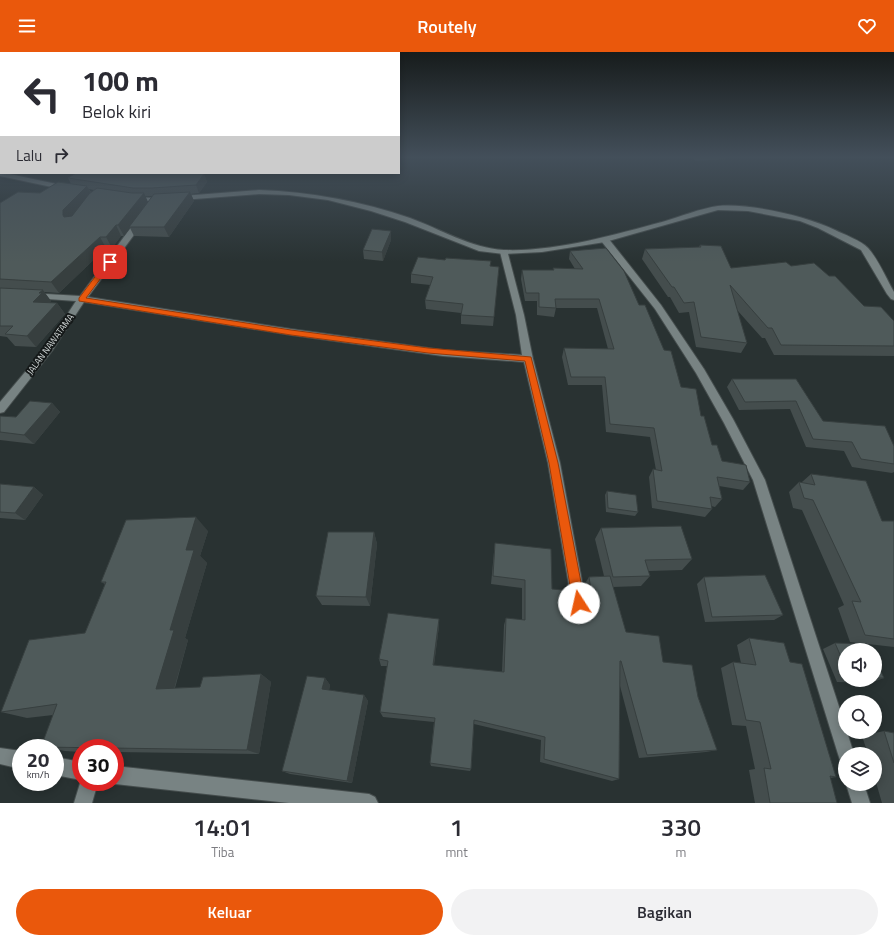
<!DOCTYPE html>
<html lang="id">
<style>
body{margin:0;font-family:"Titillium Web",sans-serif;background:#f2f2f3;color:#2b2b33;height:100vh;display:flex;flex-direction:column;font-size:15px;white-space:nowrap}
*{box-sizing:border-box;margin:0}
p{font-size:13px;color:#7c7c81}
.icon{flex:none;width:22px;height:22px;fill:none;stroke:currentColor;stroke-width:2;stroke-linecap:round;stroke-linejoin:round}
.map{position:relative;height:751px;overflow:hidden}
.sheet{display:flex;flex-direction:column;background:#fff;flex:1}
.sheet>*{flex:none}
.banner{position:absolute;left:0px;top:0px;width:400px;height:122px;box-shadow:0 2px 10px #0003;background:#fff;color:#2b2b33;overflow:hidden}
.buttons{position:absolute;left:838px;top:591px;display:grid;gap:8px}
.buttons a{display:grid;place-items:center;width:44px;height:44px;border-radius:50%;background:#fff;box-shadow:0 2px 10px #0003;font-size:20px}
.speed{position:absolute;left:12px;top:687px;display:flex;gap:8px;font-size:20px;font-weight:700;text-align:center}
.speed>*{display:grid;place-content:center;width:52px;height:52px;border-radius:50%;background:#fff;box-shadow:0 2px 10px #0003;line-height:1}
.speed small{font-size:10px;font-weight:400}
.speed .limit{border:6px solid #d22;background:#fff;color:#111}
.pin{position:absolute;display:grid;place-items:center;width:34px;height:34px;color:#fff;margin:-17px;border-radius:8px;box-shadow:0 2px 6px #0006}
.me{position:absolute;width:44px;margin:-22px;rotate:350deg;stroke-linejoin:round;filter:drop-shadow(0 0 3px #0008)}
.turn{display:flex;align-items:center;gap:14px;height:84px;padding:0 16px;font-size:18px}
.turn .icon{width:52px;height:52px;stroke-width:2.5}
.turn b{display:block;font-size:28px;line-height:34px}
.then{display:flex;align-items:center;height:38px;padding:0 16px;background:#0003;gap:8px;font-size:15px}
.eta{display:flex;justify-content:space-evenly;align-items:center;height:68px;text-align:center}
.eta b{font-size:24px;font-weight:600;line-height:28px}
.cta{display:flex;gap:8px;margin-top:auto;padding:8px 16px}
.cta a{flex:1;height:46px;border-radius:24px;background:#ea580c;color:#fff;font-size:16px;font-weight:600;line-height:46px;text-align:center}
.cta a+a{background:#f2f2f3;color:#2b2b33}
header{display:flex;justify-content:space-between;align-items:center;height:52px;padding:0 16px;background:#ea580c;color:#fff;font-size:18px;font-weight:600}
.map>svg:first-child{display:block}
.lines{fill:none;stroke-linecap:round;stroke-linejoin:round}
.minor-casing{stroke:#454d4d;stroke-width:2}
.tertiary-casing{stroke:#454d4d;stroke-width:2}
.minor{fill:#788383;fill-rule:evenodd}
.tertiary{fill:#788383;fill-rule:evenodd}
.wall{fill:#444d4d;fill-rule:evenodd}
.shaded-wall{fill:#373f3f}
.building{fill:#4f5a5a;stroke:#373f3f}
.route{fill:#ea580c;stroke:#983908}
.labels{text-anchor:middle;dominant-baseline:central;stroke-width:4;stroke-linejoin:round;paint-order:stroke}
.far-street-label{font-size:9px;fill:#d8dede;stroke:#151919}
</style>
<header><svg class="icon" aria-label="menu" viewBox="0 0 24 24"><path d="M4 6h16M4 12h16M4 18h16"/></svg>Routely<svg class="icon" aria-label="heart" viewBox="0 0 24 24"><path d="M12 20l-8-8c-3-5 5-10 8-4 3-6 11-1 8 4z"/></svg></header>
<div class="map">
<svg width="894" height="751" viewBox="0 0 894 751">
<rect width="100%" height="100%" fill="#293232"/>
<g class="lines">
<!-- minor casing -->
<g class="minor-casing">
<path id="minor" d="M138,166H144L145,168L88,245L291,277L443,298L522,303L516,263L500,200L501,198H507L524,263L533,307L560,411L586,551L584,556L579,558L574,556L572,551L548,411L524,310L443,304L291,283L84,250L52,299L4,360L0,361V350L46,295L76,249L33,246L30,245L29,243L30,241L80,244Z
M602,186H608L661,253L704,317L733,367L765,428L845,673V680H847L854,702H845V710L840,708L838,702L753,428L724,371L696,321L655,257L602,190Z
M0,696L21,699V717L0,712Z
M55,705L81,710V728L55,723Z
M115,714L369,742L375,745L378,751H289L115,732L111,730H115Z
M81,728V730H98L92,751H74Z
M846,732H864L870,751H852Z"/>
</g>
<!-- tertiary casing -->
<g class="tertiary-casing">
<path id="tertiary" d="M0,120L66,134L69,136L66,138L0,124Z
M259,138C311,140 361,149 410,166C440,177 471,196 504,198C555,200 613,183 662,170C679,165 702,156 718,154C749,151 807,164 835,178C843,182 862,189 868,196C878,207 886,226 894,240V248L891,247L887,242L861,198L818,176L800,169L748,159L718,158L605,190L542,200L504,202L479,199L405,170L371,159L328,148L289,143L259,142L156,150L132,149L129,147L132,145L156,146Z"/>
</g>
<!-- minor -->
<use href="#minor" class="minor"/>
<!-- tertiary -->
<use href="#tertiary" class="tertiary"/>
</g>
<!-- wall -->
<path class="wall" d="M690,104H727L726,107L696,109Z
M204,122L207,130L199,141L191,142L194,149L169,185L134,184L130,176L124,184H121L112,196H106L59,241L44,240L51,249L49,251H57L65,262L36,295L15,294L7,285L0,284V151L40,141L71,132L68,126ZM89,137L94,138L91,140ZM145,144H153L148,151Z
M391,188L383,209L364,207L363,198Z
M700,193L731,216L791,214L864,254L894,269V304L774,303L765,286H762L737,258L747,291L741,301L696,295L689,260L679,261L670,245H668L642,207L645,197L699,195Z
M570,199L639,253L664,298L681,335L701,364L712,393L722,409L750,430L743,438L719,434L722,447L715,455L711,454L712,457L705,465L652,456L649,425L653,417L656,418L650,385L606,380L602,333H568L562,305L564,296L608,297L597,256H556L554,265L537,263V249H525L521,227L522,218H553V216L575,217L569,207Z
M491,214L499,215L493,274L461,272V261L426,257L425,248L430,233L411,231V222Z
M732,327H796L823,369L894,394V420L892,421L852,415L844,399L806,395L790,357L739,358L727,335Z
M52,351L60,360L34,392L0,388V364L16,365Z
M811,422L882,469H894V595L868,592L845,598V628H875V607L884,626L870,631L837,630L823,597L835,591L866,592L850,590L838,556L844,553L802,458L793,456L789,440L799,430H802Z
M0,432L34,435L43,443L25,468L0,466Z
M607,439L638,460L635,464L606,460L605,443Z
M601,476L692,507L682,518L648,519L650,524L641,534L613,535L626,580L663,610L698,645L717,698L706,700L639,706L620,634L619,727L612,729L540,710L541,688L474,672L471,717L470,719L431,714L430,711L434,670L383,665L380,660L387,614H381L379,607L439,567V574L434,613L502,620L504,573L506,566L522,568V536L491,532L494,500L495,491L552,537L583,552L587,550L584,533L589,525L604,524L595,487Z
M208,479L200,504L207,511L185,586L188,588L175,636L200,635L261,622L271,630L259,702L115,700V696H81V700L65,699L55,697V696H47L41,695L53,663L27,666L1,660L85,581L105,532L101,530Z
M374,480L377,492L370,554L322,553L316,544Z
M704,525L783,563L774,568L705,570L697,532Z
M749,586L790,610L836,725L830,726L837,751H755L749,718L755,717L746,674L732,673L721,616L733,610L741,611L737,593Z
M325,626L330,633L329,638L364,643L368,649L352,731L290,722L282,719Z
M884,679L894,681V751H882L875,727V702H868L862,684Z"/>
<!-- shaded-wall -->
<path class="shaded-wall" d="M204,122L207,130L199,141L196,133Z
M87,134L93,145L70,169L63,163V158Z
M190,140L194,149L169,185L164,175Z
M144,141L149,152L129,175L130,176L124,184L118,173Z
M116,173L121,184L112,196L106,185Z
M391,179V188L383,209L382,200Z
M100,185L106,196L59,241L51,230Z
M43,238L51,249L49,251L33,250L39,241Z
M57,251L65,262L36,295L27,284Z
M52,351L60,360L34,392L24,383Z
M34,435L43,443L25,468L15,461Z
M196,465L208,479L200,504L207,511L185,586L188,588L172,644L156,637L170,578L186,498Z
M374,480L377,492L370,554L366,545Z
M439,567V574L433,619V613Z
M261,622L271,630L259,702L247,698Z
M325,626L330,633L328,644L322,637Z
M364,643L368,649L352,731L347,729Z"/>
<!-- building -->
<path class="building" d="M76,121H189L204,122L196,133L152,136H133L68,126Z
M58,130L87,134L63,158V163L64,165L72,164L89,142L97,136L132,141H144L118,173H116L106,185H100L51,230L0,227V151L18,140L40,141Z
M190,140L164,175H129L154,142Z
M372,177L391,179L382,200L363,198Z
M700,193L721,194L731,216L786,210L791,214L814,211L829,224H835L864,254L881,255L894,269V294L781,293L772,276H768L730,233L747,291L701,285L694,250L684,251L674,235H672L645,197L701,195Z
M606,196L624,219L639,253H645L664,298L671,299L681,335L696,337L701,364H704L712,393H717L722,409L746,413L750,430L717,425L722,447L710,445L712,457L657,449L653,417L662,419L654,376L610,372L605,325H571L564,296L614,297L599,247H555L556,256L539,255V241H526L522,218H554L553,216L583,217L570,199Z
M418,205L445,208L446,206L491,209L490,214L499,215L494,265L461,263L463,252L425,248L433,225L411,222Z
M0,236L43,238L39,241H42L33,250L57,251L27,284L5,282L13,274H0Z
M732,327H796L823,369L885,374L894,394V412L861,407L852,390L813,387L796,349L745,350Z
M30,349L52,351L24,383L0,380V364L16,365Z
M811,422L866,429L882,469H894V587L865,583L852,549L861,550L813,448L804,446L799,430L815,433Z
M0,432L34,435L15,461L0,460Z
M607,439L636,443L638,460L608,456Z
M196,465L186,498H194L170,578H174L156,637L200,635L203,625L261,622L247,698L41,695L57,652L1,660L29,588L85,581L106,530H101L126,468Z
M681,474L692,507L645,508L650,524L613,525L601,476Z
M328,480H374L366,545L316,544Z
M495,491L551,497L552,537L574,539L577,549L583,552L590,550L592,544L589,525L610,524L626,580L659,584L663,610L692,613L698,645L717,698L647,703L621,609H620L619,727L544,707L545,685L474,668L471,717L430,711L435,666L380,660L388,609L379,607L388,561L439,567L433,613L504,620L506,566L525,568V528L493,524Z
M765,523L783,563L712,565L704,525Z
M749,586L784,591L790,610L802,612L836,725L830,724L837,751H770L764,716L771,717L760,670L746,668L733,610L756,613Z
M835,591L867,592L870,598H845V614Z
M875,607L884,626H875Z
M307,624L325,626L322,637L364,643L347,729L282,719Z
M884,679L894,681V711Z"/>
<!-- sky -->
<linearGradient id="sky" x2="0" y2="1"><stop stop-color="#171c1c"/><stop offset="0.5" stop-color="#434f5a"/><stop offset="1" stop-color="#434f5a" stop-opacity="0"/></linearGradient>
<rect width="894" height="210" fill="url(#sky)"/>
<!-- route -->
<path class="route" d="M110,208L113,210L86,246L291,278L428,296L531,305L558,411L585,551L583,555L579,557L575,555L573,551L549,411L525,309L428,301L291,283L79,249V246L107,209Z"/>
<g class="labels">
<!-- far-street labels -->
<g class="far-street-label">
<text transform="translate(50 292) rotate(-54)">JALAN NAWATAMA</text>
</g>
</g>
</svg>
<div class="buttons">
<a><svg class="icon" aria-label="sound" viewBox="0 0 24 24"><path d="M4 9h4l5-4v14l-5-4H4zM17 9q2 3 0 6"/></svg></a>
<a><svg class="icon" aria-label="search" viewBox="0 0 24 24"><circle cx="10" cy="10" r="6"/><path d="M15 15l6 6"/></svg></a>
<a><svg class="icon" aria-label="layers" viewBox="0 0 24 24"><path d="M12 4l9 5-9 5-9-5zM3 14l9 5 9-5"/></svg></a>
</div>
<div class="speed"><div>20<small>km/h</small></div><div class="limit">30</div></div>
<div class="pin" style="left:110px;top:210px;background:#d93025"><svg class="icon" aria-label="arrive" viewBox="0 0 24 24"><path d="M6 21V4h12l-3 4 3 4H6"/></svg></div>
<svg class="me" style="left:579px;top:551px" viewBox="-20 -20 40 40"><circle r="19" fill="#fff"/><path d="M0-13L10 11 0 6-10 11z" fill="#ea580c"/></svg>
<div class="banner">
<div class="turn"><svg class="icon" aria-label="left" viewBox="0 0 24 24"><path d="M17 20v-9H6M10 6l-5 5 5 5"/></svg><div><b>100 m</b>Belok kiri</div></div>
<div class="then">Lalu<svg class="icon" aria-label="right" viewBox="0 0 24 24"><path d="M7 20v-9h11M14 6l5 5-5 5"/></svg></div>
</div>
</div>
<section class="sheet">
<div class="eta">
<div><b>14:01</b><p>Tiba</p></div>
<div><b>1</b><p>mnt</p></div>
<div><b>330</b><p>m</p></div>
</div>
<div class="cta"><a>Keluar</a><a>Bagikan</a></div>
</section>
